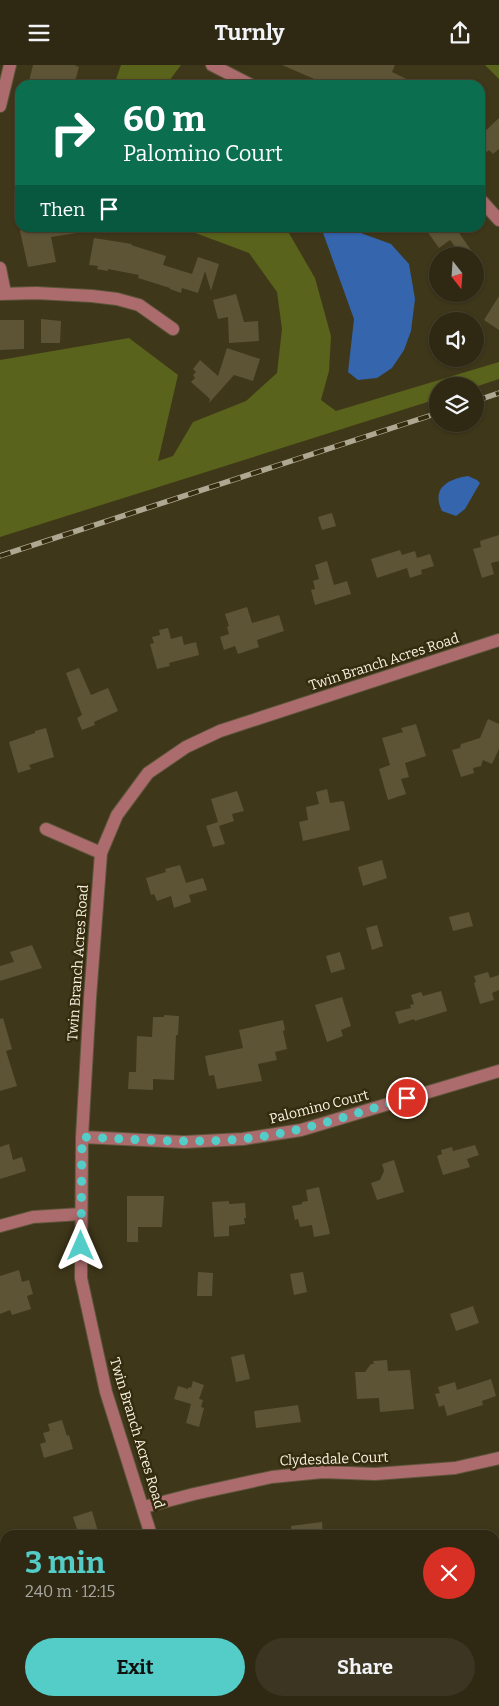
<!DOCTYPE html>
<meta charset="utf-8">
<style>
body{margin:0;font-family:Bitter,serif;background:#3b3522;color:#f1f3f6;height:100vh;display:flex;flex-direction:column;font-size:19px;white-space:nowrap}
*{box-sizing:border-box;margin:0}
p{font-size:16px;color:#a7a6a0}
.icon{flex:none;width:28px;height:28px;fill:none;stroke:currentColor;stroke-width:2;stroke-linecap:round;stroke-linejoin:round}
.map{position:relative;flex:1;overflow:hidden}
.details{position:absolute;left:0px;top:1465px;width:500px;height:176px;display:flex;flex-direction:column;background:#2f2914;border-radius:15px 15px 0 0;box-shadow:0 1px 4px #0004,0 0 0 1px #4a4534}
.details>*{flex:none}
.top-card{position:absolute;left:15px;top:15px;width:470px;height:152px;border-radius:15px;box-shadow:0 1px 4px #0004,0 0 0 1px #4a4534;background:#0b6e4f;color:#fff;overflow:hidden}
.needle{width:32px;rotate:163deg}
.fabs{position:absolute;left:429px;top:182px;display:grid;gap:10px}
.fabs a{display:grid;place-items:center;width:55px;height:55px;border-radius:50%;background:#2f2914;box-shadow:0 1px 4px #0004,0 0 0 1px #4a4534;font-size:25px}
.pin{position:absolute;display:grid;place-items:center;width:42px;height:42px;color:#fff;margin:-21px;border:2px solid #fff;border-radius:50%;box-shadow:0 1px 5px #0007}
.me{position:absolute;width:55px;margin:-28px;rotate:0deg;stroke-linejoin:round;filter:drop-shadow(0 0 4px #0008)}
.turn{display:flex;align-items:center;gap:18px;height:105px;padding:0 25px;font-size:22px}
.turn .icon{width:65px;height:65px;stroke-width:2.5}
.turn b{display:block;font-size:35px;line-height:42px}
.then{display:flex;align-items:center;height:48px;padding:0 25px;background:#0003;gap:10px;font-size:19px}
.round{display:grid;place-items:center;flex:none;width:52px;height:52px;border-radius:26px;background:#3b3522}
.summary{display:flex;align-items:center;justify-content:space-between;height:85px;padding:0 25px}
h1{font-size:30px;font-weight:700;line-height:38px;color:#54cdc8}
.cta{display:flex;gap:10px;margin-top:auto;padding:10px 25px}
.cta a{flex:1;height:58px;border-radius:30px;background:#54cdc8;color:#111;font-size:20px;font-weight:700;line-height:58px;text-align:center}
.cta a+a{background:#3b3522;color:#f1f3f6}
header{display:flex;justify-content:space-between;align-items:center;height:65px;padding:0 25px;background:#2f2914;font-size:22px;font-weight:700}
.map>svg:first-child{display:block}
.green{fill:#59631b}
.water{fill:#3465ad}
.building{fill:#5d5436}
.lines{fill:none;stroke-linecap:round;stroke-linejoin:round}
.minor-casing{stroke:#5c553a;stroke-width:14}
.minor{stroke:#ac6b6d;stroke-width:12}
.rail-casing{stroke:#aea893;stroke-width:5.5}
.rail{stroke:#352c0f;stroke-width:4;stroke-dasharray:11;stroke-linecap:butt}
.route{stroke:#54cdc8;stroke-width:9;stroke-dasharray:0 16.2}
.labels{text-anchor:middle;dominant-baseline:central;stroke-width:5;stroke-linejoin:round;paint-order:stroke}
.street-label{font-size:14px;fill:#f7f2e1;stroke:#352c0f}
</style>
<header><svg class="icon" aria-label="menu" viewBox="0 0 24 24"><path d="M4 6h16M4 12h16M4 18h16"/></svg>Turnly<svg class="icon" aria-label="share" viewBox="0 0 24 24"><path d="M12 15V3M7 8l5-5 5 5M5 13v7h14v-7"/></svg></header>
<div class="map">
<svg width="499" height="1641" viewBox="0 0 499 1641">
<rect width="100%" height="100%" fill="#3f371a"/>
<!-- green -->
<path class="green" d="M121,0H181L166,20H114Z
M485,0H499V14Z
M182,163H286L315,213L331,271L329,306L321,335L336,346L499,297V314L475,322L438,321L437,334L0,472V295L129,273L178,310L158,396L173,391L193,357L246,336L277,308L282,264L277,227L249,188Z"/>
<!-- water -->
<path class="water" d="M323,163H347L391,179L409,199L415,234L411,266L404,285L392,303L377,313L358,315L348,307L354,254L322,165Z
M468,411L477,415L480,418L465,444L456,451L442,446C431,423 448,414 468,411Z"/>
<!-- building -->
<path class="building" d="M33,0H74L79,2L74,20H42L29,16Z
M282,0H395L392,7L419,20H328Z
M499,53V84L493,89L489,85L487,87L480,80V71Z
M21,162H77V168L51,172L56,197L28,202L20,166Z
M424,162H455L475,191H462L450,175L439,183Z
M94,173L132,179L131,180L166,191L163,200L192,209L198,192L219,199L211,226L205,206L198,228L182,223L181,228L170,224V223L138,213L139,210L108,204V206L97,204L98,201L89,200Z
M236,229L244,257L258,256L259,276L229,278L228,252L218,254L213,235Z
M499,231V265L484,255Z
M41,254L61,256L60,278H41Z
M0,255H24V284L0,285Z
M227,283L260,294L253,316L234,310L209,338L210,334L191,317L195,313L193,310L196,307L193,304L200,295L218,311Z
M332,448L336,461L322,465L318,452Z
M499,470V496L491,498L494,509L482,513L473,484L481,482L480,476Z
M400,485L402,490L415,486L417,493L430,489L434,501L421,505L422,509L410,513L407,503L377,513L371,494Z
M327,496L334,520L347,516L351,529L315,540L311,525L315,524L313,516L319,514L315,500Z
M247,542L252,558L279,550L284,566L257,575L259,582L238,589L235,581L224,585L220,572L229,569L227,562L229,561L225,549Z
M168,563L171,574L182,571L184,580L196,577L199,590L169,598L170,601L157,604L150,579L154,578L152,572L160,570L159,565Z
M79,603L91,630L108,623L118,646L94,657L95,660L82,665L77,653L82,650L66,608Z
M488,654L499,659V684L492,699L483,695L481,701L473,703L474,708L461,712L452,685L460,683L461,679L480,673Z
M416,659L426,691L405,698L409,712L401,714L406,729L388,735L379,704L390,700L382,673L403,667L401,663Z
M46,663L54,692L29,700L31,704L18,708L9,677L35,668V666Z
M327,724L330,738L342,736L344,737L350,765L303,776L299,757L308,755L306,742L319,739L316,727Z
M237,726L244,746L232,749L234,756L219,761L225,779L213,782L206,761L218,757L211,734Z
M382,795L387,813L363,821L358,802Z
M180,800L186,818L203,813L207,825L189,830L191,837L174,843L171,831L157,836L154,829L151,830L146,813L166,807L165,804Z
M469,847L473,861L453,866L449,852Z
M377,860L383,881L372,885L366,863Z
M32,880L42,903L0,916V901L14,897L10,887Z
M340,887L345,904L331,908L326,891Z
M488,907L490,913L499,910V925L492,928L494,935L480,939L474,918L476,917L474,911Z
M441,926L447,946L415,956L414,954L399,959L395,947L411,943L410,940L414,939L411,930L421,927L423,931Z
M342,932L351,961L341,965L343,971L327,977L315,940Z
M164,950L179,951L178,970H176L174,1015L153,1014V1025L128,1024L129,1007H136L137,971L152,972L153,952H164Z
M3,953L12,984L6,986L17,1021L0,1026V954Z
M283,955L285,965L283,966L287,984L275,987L277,995L258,999L262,1016L217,1024L214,1010L209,1011L205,991L243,983L239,965Z
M9,1079L13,1095L22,1092L26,1106L0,1114V1082Z
M475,1080L479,1090L467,1094L470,1102L443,1110L437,1091L442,1089L441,1085L452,1082L453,1086Z
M394,1095L404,1127L377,1135L371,1118L380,1115L384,1106L382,1099Z
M319,1122L330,1169L314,1172L312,1160L300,1162L298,1154L295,1155L292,1141L302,1139V1137L308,1136L306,1125Z
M127,1131H164L162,1162H138V1177H127Z
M229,1136V1139L245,1138L246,1153H244L245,1159L229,1161V1171L214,1172L212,1137Z
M19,1205L22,1217L29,1215L33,1229L27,1231L31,1244L12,1250L10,1245L0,1249V1211Z
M198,1207L213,1208L212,1231H197Z
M303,1207L307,1227L294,1230L290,1209Z
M473,1241L479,1258L456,1266L450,1249Z
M244,1289L250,1314L236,1317L231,1292Z
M387,1295L388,1306L410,1305L414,1344L380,1347L379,1333L357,1334L355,1307H365L371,1299H374L373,1296Z
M491,1314L496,1331L482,1336L483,1340L447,1351L444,1340L439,1342L435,1329L440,1328L438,1322L455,1317L457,1325Z
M193,1316L204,1320L199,1334L203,1335L201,1342L204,1343L199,1362L186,1358L191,1339L174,1334L178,1321L188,1324L189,1322L191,1323Z
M298,1340L301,1357L256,1363L254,1346Z
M62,1355L67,1371L69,1370L73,1384L44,1393L40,1379L46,1377L43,1368L50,1366L48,1359Z
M92,1446L99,1470H79L73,1452Z
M322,1457L323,1470H292L291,1461Z"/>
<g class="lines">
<!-- minor casing -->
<g class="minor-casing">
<path id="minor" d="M212,0L251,20
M0,41L10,0
M480,134L499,155
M0,203L5,228
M0,229L36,228L92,231L117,234L139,240L173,264
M46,764L101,788
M82,1072L184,1077L243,1074L301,1065L499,1006
M0,1161L33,1152L81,1149
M144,1442L194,1429L272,1412L323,1407L375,1409L455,1403L499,1393
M151,1470L106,1327L81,1213L82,1072L90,933L101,788L117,750L148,708L186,682L220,666L499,575
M198,1636L199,1641"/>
</g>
<!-- minor -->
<use href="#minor" class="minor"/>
<!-- rail casing -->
<g class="rail-casing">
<path id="rail" d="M475,336L499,328
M0,491L438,348"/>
</g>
<!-- rail -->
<use href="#rail" class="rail"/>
</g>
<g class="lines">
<!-- route -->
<path class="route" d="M81,1181L82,1072C135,1074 188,1079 241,1074C298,1069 353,1049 407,1033"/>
</g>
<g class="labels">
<!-- street labels -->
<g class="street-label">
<text transform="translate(384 597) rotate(-18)">Twin Branch Acres Road</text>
<text transform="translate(78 898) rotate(-86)">Twin Branch Acres Road</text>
<text transform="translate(319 1042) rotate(-14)">Palomino Court</text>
<text transform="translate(137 1368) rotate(73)">Twin Branch Acres Road</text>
<text transform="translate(334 1394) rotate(-2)">Clydesdale Court</text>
</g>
</g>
</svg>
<div class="fabs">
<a><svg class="needle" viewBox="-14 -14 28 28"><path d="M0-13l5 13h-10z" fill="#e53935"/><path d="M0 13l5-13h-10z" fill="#a7a6a0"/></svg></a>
<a><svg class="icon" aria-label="sound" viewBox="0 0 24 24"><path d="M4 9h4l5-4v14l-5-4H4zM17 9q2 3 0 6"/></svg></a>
<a><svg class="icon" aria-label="layers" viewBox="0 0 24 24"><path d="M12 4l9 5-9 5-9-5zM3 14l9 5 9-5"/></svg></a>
</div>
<div class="pin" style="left:407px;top:1033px;background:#d93025"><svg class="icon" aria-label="arrive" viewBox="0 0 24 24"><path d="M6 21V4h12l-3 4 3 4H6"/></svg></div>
<svg class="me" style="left:81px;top:1181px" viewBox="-20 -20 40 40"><path d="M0-17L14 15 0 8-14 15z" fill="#54cdc8" stroke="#fff" stroke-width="4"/></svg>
<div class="top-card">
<div class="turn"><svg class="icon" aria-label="right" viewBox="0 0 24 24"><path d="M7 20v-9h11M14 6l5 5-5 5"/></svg><div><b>60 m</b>Palomino Court</div></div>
<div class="then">Then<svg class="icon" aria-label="arrive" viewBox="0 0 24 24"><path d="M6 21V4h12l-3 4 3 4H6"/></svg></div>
</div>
<section class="details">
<div class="summary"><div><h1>3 min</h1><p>240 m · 12:15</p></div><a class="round" style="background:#d93025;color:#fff"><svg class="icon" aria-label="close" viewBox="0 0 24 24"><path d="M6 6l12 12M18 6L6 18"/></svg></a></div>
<div class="cta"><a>Exit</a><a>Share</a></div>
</section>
</div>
